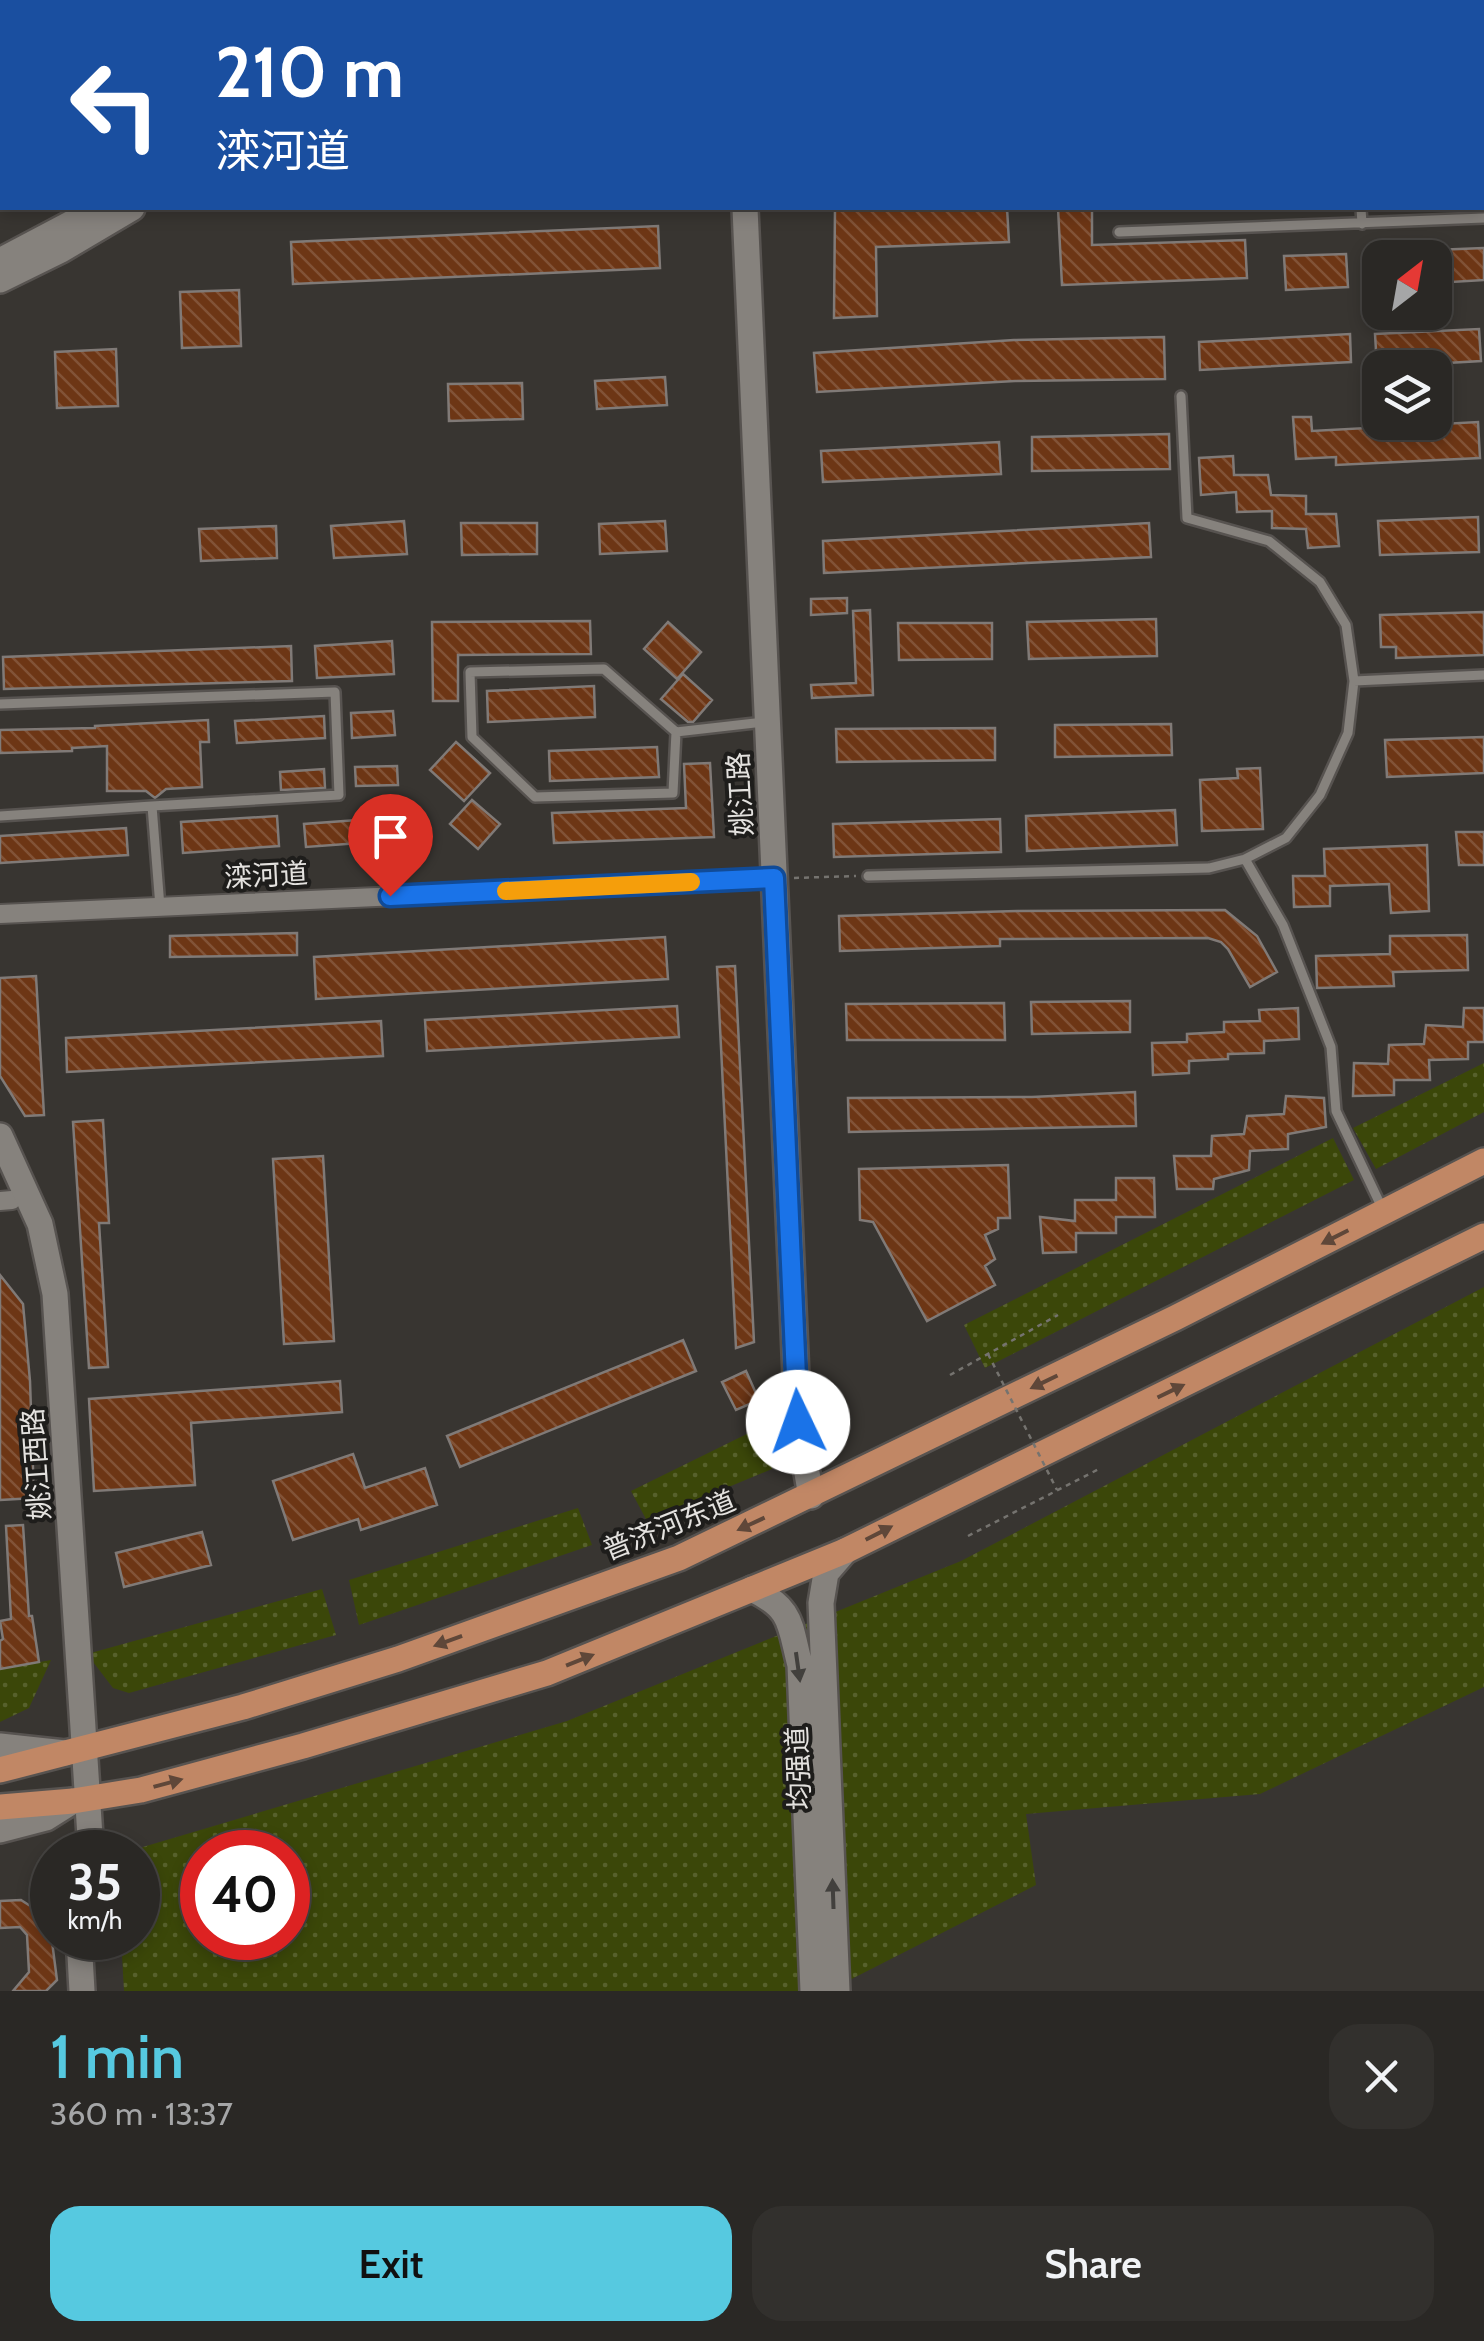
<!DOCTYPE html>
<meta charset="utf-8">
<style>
body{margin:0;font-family:Cabin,"Noto Sans SC",sans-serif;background:#32302d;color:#f1f3f6;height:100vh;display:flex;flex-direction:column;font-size:38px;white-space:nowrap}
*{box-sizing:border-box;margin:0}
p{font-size:32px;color:#a5a6a7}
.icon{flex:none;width:55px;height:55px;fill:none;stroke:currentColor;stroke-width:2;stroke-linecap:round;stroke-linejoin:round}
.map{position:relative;height:1991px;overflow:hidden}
.details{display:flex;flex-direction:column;background:#2a2825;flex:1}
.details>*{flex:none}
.top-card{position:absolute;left:0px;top:0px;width:1485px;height:210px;box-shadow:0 5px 15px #0003,0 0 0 2px #464442;background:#1a4fa0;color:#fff;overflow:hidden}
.needle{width:65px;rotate:31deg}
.tools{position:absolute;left:1362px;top:240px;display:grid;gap:20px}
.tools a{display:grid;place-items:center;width:90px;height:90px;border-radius:20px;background:#2a2825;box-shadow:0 5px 15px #0003,0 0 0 2px #464442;font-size:50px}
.speed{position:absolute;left:30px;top:1830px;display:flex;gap:20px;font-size:50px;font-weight:700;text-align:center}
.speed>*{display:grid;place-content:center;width:130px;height:130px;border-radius:50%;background:#2a2825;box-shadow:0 5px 15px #0003,0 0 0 2px #464442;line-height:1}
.speed small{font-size:25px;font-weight:400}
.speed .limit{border:15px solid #d22;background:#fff;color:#111}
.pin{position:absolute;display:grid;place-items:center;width:85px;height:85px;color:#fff;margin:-102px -42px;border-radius:50% 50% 50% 0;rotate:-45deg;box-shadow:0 0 10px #0007}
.pin .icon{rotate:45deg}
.me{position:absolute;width:110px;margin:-55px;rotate:357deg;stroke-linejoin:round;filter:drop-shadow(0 0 8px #0008)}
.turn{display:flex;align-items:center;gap:35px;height:210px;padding:0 50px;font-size:45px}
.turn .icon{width:130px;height:130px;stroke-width:2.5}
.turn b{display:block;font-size:70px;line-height:85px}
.round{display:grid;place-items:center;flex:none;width:105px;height:105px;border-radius:30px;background:#32302d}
.head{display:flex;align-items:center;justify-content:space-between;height:170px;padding:0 50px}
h1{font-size:60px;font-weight:600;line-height:75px;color:#56c9e0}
.cta{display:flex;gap:20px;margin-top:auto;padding:20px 50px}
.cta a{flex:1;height:115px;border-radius:30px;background:#56c9e0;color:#111;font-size:40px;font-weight:600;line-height:115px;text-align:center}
.cta a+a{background:#32302d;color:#f1f3f6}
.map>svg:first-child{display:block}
.grass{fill:url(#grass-dots);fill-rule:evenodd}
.building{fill:url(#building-back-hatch);stroke:#807a77;stroke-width:2.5}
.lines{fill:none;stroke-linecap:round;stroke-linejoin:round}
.lane-casing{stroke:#575350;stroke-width:14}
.street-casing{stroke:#575350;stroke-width:22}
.secondary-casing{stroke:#575350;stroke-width:30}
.primary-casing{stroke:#575350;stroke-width:30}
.path{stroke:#75736f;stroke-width:2.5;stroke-dasharray:5 5;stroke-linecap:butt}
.lane{stroke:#86827d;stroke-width:9}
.street{stroke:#86827d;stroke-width:18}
.secondary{stroke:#86827d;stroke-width:25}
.primary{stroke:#c18765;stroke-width:25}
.path-bridge{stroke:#75736f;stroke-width:2.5;stroke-dasharray:5 5;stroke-linecap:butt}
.oneway{fill:#5f4739}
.oneway2{fill:#42403d}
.route-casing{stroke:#114b97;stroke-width:25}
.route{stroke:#1a73e8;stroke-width:18}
.slow{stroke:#f59e0b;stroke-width:18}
.labels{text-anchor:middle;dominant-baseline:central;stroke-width:8;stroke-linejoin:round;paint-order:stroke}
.street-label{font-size:28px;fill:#e4e2df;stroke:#1e1d1b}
</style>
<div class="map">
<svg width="1484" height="1991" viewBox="0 0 1484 1991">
<defs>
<pattern id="grass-dots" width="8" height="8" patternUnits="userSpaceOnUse" patternTransform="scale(2.5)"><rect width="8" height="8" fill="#3b4709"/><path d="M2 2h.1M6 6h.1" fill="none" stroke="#57612c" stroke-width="1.8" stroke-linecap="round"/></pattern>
<pattern id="building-back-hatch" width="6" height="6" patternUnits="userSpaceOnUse" patternTransform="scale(2.5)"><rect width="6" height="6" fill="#6d3615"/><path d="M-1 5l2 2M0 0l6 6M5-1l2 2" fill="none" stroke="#825337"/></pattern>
</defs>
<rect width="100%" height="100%" fill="#383531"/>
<!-- grass -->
<path class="grass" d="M1484,1063V1112L1376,1169L1353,1128Z
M1333,1138L1354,1180L985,1368L964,1325Z
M1484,1287V1687L1260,1794L1026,1814L1036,1885L828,1991H124L121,1938H138V1852H126L567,1721L961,1561ZM202,1852H288V1938H202Z
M767,1424L772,1469L647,1521L631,1491Z
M578,1508L592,1545L359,1625L349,1580Z
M322,1589L336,1635L129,1693L113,1688L87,1654Z
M51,1660L29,1708L0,1722V1669Z"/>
<!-- building -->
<path class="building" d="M835,208H1007L1009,242L876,247L877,316L834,318Z
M1058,208H1092V245L1245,240L1247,278L1062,285Z
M658,226L660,268L293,284L291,242Z
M1484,248V280L1435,283V250Z
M1346,254L1348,287L1286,290L1284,256Z
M239,290L241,346L182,348L180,292Z
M1479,329L1481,361L1377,367L1375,334Z
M1350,334L1351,362L1200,370L1199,342Z
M1164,337L1165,379L1015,381L817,392L814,353L1014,340Z
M116,349L118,406L57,408L55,352Z
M665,377L667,405L597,409L595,381Z
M522,383L523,419L449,421L448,384Z
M1293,417H1311L1312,431L1478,422L1480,458L1336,465V457L1296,459Z
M1169,434L1170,469L1032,471V437Z
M999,442L1001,474L823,482L821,451Z
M1233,456L1234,475H1268L1271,495L1306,496V514H1336L1339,546L1308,548L1306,529L1272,528V511L1237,512L1236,492L1201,495L1199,458Z
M1478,517L1479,552L1380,555L1378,521Z
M404,521L407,554L334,558L331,526Z
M665,521L667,551L600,554L599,524Z
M461,523H537V554L462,555Z
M1149,523L1151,557L824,573L823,541Z
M276,526L277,558L201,561L199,529Z
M847,598V613L811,615V599Z
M870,610L873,695L812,698L811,685L856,683L853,611Z
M1484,612V655L1396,658V647H1381L1380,615Z
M1156,619L1157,656L1029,659L1027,622Z
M590,621L591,654L458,655V701H433L432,622Z
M668,622L701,652L677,679L644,649Z
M898,623H992V659L899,660Z
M392,641L394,674L317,678L315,646Z
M291,646L292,681L4,689L3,657Z
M683,674L712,700L693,722H688L661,699Z
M594,686L595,717L488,722L487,691Z
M393,711L395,735L352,738L351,713Z
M324,716L325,738L237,743L235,721Z
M208,720L209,742H200L202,787L166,789L155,798L146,791H107V746L72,748V751L0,753V730L95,728V726Z
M1171,724L1172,755L1055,757V725Z
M995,728V760L837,762L836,729Z
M1484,737V773L1387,777L1385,740Z
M456,742L490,773L464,801L430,770Z
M657,747L659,777L550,781L549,751Z
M710,763L714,837L554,843L552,813L686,808L684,764Z
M397,766L398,785L356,786L355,767Z
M1260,768L1263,829L1202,831L1200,780L1238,778L1237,769Z
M324,769L325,788L281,790L280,772Z
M472,800L500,824L478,849L450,824Z
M1175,810L1177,845L1027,851L1026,816Z
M277,816L279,846L183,853L181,822Z
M398,817L400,840L306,847L304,824Z
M1000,819L1001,852L834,857L833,824Z
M126,828L128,855L0,863V836Z
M1456,832H1484V865H1459Z
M1427,845L1429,911L1391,913L1389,884L1330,886V906L1294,907L1293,876H1325L1324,849Z
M1225,910L1257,936L1277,972L1250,987L1228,949L1221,942L1208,938L1000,939V946L840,951L839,916L1017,911Z
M297,933V955L170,957V936Z
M1467,935L1468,970L1393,972L1394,986L1317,988L1316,956L1390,954V936Z
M665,937L668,979L316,999L314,957Z
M735,966L754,1342L736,1348L717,967Z
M36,976L44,1115L25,1116L0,1076V978Z
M1130,1001V1032L1032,1034L1031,1002Z
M1004,1003L1005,1040H847L846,1004Z
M677,1006L679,1037L427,1051L425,1020Z
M1298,1008L1299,1039L1264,1041V1053L1228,1054V1059L1189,1061V1073L1153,1075L1152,1043L1187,1042V1034L1224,1032V1022L1260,1021L1259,1010Z
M1464,1008H1484V1042H1468V1059L1429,1060L1430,1080H1394V1095L1353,1096L1354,1063L1388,1064L1389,1045L1424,1044L1426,1025L1463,1027Z
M381,1021L383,1056L67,1072L66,1038Z
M1135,1092L1136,1126L849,1132L848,1098L1032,1097Z
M1286,1096L1324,1098L1326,1127L1288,1134V1149L1250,1151L1249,1170L1214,1179L1213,1189H1177L1174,1156H1211L1212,1136L1244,1134L1247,1116L1284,1114Z
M103,1120L109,1223H99L108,1367L89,1368L73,1122Z
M323,1156L334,1341L284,1344L273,1159Z
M1008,1165L1010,1218H998V1229L985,1235L995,1259L985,1266L995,1285L927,1321L873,1222L860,1220L859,1169Z
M1116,1178H1154L1155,1217H1116V1233H1076V1252L1043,1253L1040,1217L1075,1221V1200H1116Z
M0,1275L23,1304L30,1381L34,1498L0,1500Z
M683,1340L696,1371L460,1467L447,1436Z
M746,1371L759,1400L736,1410L722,1382Z
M340,1381L342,1412L191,1423L195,1485L94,1491L89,1399Z
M353,1454L365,1488L425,1468L437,1505L361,1530L358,1519L293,1540L273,1481Z
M23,1525L29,1616H32L39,1662L0,1669V1641L3,1639L0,1621L11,1619L6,1526Z
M202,1532L211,1565L124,1587L116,1553Z
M21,1900L49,1918L57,1980L46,1991H13L29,1972L27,1935L20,1927L0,1928V1901Z"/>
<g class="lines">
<!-- lane casing -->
<g class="lane-casing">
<path id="lane" d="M1013,0L1014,2
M1081,0V2
M1442,0L1443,2
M1374,2L1433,0
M1361,208L1362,224
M1119,232L1484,218
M1354,681L1484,675
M0,704L335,692L339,795L152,806
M676,732L673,793L535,797L472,737L470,672L604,669L676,732L764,722
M0,816L152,806L160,907
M1245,859L1283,925L1331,1047L1336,1111L1383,1210
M868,876L1209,868L1245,859L1286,838L1320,795L1348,733L1354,681L1346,625L1320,582L1269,541L1187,518L1181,396"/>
</g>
<!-- street casing -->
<g class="street-casing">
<path id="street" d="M0,914L774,879
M0,1201L12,1200"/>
</g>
<!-- secondary casing -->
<g class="secondary-casing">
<path id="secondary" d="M251,2L252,0
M742,2V0
M1482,99H1484
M745,208L798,1422L811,1496
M0,261L100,208
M0,280L61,250L132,208
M0,1136L40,1224L55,1294L91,1852
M752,1589C793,1609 789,1623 800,1665L813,1991
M0,1746L65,1753
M0,1830L46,1818L73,1801
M79,1938L82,1991
M837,1991L821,1603L826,1573L845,1551"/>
</g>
<!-- primary casing -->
<g class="primary-casing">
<path id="primary" d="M0,1770L243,1707L398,1659L679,1558L1175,1318L1484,1161
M0,1807L73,1801L141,1790L303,1746L547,1673L845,1551L1484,1236"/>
</g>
<!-- path -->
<path class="path" d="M794,878L856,876
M950,1375L1058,1315
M968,1536L1099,1469"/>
<!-- lane -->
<use href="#lane" class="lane"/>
<!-- street -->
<use href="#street" class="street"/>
<!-- secondary -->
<use href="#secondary" class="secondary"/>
<!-- primary -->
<use href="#primary" class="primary"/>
<!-- path-bridge -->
<path class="path-bridge" d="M988,1354L1057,1490"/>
</g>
<!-- one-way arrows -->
<defs><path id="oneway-solid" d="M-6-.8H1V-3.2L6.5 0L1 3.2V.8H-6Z" transform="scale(2.5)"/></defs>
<g class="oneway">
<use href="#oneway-solid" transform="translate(1335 1237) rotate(153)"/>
<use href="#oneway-solid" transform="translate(1044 1382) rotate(154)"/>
<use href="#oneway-solid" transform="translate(1171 1391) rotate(-26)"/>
<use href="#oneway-solid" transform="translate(751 1524) rotate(155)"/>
<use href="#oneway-solid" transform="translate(879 1533) rotate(-27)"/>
<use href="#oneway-solid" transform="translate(448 1641) rotate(160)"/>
<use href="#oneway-solid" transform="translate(580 1660) rotate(-22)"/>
<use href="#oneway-solid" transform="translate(168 1783) rotate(-15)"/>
</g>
<g class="oneway2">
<use href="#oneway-solid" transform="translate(798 1667) rotate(82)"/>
<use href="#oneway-solid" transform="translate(833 1894) rotate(-92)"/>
</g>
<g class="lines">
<!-- route casing -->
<g class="route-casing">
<path id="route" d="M390,896L774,878L798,1422"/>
</g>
<!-- route -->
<use href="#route" class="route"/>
<!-- slow -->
<path class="slow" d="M506,891L691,882"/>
</g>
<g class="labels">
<!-- street labels -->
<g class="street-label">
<text transform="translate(740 794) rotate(-93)">姚江路</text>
<text transform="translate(266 875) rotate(-3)">滦河道</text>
<text transform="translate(36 1464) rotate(-94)">姚江西路</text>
<text transform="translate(669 1525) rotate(-22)">普济河东道</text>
<text transform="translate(798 1768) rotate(-92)">均强道</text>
</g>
</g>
</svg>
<div class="tools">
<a><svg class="needle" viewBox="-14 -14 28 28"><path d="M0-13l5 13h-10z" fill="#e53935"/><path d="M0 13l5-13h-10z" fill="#a5a6a7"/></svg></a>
<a><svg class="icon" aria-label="layers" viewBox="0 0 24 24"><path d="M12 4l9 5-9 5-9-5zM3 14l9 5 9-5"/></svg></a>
</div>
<div class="speed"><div>35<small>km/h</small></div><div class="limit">40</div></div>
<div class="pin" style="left:390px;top:896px;background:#d93025"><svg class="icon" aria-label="arrive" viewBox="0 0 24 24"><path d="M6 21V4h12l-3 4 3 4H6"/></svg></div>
<svg class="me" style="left:798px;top:1422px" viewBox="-20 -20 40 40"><circle r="19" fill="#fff"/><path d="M0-13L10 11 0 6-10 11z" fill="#1a73e8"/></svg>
<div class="top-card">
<div class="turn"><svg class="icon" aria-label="left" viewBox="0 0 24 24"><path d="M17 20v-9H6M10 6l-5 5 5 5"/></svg><div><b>210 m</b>滦河道</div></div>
</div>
</div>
<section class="details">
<div class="head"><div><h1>1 min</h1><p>360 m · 13:37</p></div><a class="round"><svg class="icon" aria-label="close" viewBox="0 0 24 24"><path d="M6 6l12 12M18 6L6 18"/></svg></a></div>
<div class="cta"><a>Exit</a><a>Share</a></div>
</section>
